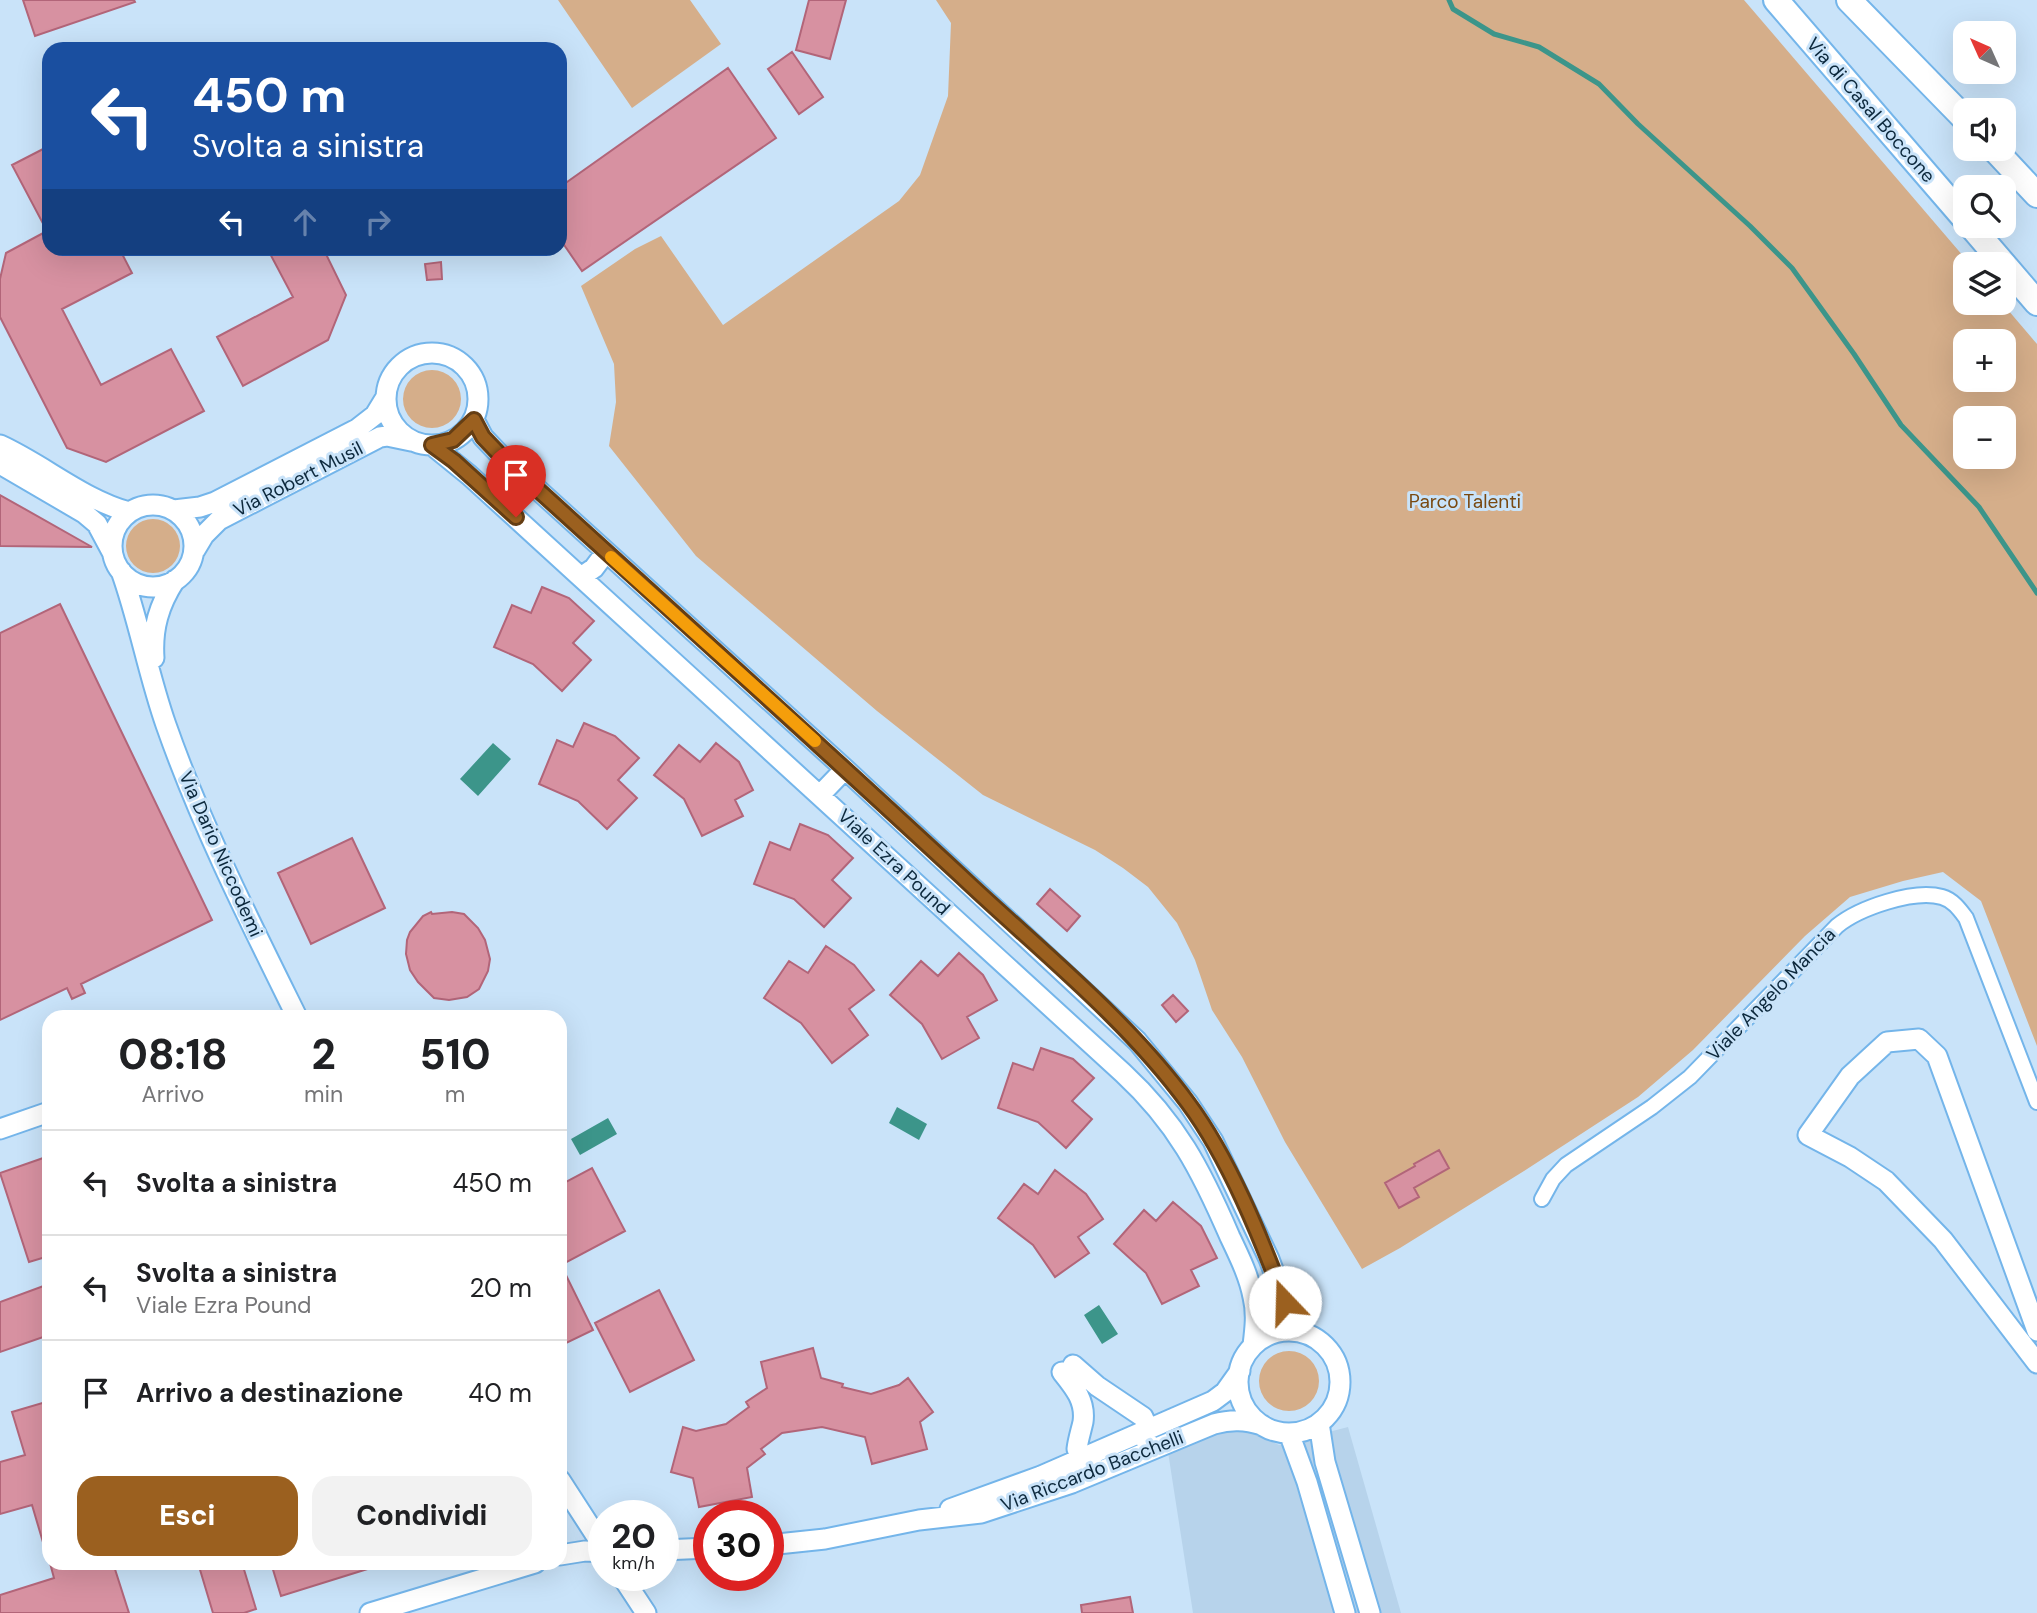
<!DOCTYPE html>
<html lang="it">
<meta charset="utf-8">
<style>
body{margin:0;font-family:"DM Sans",sans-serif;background:#f2f2f2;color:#202124;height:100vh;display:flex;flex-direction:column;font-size:26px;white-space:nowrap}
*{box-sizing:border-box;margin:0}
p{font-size:23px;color:#757577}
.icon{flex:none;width:38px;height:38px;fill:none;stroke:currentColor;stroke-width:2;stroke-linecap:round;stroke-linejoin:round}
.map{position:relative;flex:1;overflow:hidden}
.panel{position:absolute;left:42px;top:1010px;width:525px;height:560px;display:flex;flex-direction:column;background:#fff;border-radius:21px;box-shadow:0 7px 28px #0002}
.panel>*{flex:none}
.banner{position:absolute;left:42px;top:42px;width:525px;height:214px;border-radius:21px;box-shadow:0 7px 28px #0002;background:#1a4fa0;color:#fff;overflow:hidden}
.needle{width:46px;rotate:315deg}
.fabs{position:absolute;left:1953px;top:21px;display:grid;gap:14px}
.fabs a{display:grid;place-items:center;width:63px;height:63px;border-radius:14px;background:#fff;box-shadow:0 7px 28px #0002;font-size:35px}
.speed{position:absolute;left:588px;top:1500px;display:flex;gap:14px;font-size:35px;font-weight:700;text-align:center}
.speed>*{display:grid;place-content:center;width:91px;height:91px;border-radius:50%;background:#fff;box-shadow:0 7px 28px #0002;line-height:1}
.speed small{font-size:18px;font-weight:400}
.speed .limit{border:10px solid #d22;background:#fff;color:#111}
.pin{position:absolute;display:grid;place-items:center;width:60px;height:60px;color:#fff;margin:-72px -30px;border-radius:50% 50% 50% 0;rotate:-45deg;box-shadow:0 0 7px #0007}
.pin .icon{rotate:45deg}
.me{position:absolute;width:77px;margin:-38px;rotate:339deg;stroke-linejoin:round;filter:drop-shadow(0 0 5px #0008)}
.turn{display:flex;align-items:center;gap:24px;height:147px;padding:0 35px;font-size:32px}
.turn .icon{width:91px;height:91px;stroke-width:2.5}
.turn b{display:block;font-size:49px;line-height:60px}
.lanes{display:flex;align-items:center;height:66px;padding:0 35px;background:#0003;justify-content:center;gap:35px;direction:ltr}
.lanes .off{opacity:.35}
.eta{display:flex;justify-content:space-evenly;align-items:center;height:119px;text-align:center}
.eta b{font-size:42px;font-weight:800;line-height:49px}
.action{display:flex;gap:14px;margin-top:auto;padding:14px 35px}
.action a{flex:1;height:80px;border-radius:21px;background:#9b601f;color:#fff;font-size:28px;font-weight:800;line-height:80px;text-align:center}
.action a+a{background:#f2f2f2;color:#202124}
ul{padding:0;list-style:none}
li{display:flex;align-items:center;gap:21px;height:105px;padding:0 35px;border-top:2px solid #e0e0e0}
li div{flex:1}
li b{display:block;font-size:26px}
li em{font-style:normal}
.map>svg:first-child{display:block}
.built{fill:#b7d3eb}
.green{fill:#d5ae8a;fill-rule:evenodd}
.water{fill:#3c958a}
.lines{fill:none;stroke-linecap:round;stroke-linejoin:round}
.stream{stroke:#3c958a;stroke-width:5}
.building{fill:#d791a1;stroke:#b26579;stroke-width:2}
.pedestrian-casing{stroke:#74b5ea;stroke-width:18}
.minor-casing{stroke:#74b5ea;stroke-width:23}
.tertiary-casing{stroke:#74b5ea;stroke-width:28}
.pedestrian{stroke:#fff;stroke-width:14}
.minor{stroke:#fff;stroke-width:19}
.tertiary{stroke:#fff;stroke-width:24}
.route-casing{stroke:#653e14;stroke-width:18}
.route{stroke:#9b601f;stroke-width:12}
.slow{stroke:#f59e0b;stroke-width:12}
.labels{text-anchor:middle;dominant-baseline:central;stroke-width:6;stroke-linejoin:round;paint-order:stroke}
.street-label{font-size:19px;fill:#0c283c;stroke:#c9e3f9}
.park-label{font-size:19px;fill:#794911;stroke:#c9e3f9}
</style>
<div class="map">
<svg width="2037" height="1613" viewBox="0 0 2037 1613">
<rect width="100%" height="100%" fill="#c9e3f9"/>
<!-- built -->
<path class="built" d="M1243,1427L1279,1445L1348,1427L1401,1613H1193L1168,1452L1200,1437L1228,1429Z"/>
<!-- green -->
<path class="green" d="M558,0H690L721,44L632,108Z
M936,0H1744L1970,264H1965V303H2002L2037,344V1046L1981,901L1943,872L1903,881L1850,897L1805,936L1693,1050L1638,1097L1524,1171L1400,1248L1362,1269L1285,1142L1242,1057L1212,1010L1195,960L1177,923L1148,887L1123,868L1095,850L983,795L877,711L696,556L609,446L616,402L614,364L581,286L635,249L661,236L723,325L899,201L920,175L948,96L951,23ZM1965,341H2004V380H1965ZM1965,418H2004V457H1965Z
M403 399a29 29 0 1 1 58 0a29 29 0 1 1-58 0Z
M126 546a27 27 0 1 1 54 0a27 27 0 1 1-54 0Z
M1259 1381a30 30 0 1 1 60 0a30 30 0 1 1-60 0Z"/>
<!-- water -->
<path class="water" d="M493,743L511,759L478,796L460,779Z
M897,1107L927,1124L919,1140L889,1123Z
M608,1118L617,1134L580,1155L571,1139Z
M1099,1305L1118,1334L1102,1344L1084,1315Z"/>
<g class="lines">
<!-- stream -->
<path class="stream" d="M1449,0L1453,9L1494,34L1539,47L1599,84L1638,124L1750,226L1792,268L1854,354L1901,425L1979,507L2037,593"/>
</g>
<!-- building -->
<path class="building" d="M23,0H134L135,2L35,36Z
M809,0H846L830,59L796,50Z
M792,52L823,97L799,114L768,69Z
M728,68L776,138L582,271L560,239V187Z
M49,146V248H119L132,273L62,309L101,385L171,349L204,411L106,462L67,448L0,317V279L6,253L47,231L12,165Z
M267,248H323L346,295L328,340L243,386L217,337L293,297Z
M441,262L442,279L427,280L425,264Z
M0,495L92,547L0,546Z
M542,587L569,598L594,621L573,643L591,660L562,691L533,664L494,647L512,605L531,613Z
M60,604L212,920L81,984L85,993L72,999L67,988L0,1020V633Z
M584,723L615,736L639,758L618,780L637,798L607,829L578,801L539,784L557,740L573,747Z
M716,743L739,762L753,790L735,800L743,816L702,836L684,799L654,775L679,745L700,762Z
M800,824L828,835L853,858L832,880L851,898L824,927L794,899L754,884L770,842L790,850Z
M352,838L385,908L311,944L278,873Z
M1050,889L1080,916L1067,931L1037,904Z
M431,912L432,914L452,912L464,914L478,928L485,940L490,959L488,971L479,989L467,997L449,1000L434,998L418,982L410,970L406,954L407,940L410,932L423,916Z
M826,946L854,965L874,990L849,1009L868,1035L832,1063L801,1023L764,998L789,961L808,973Z
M959,953L983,975L997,1000L967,1017L979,1038L942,1059L922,1024L890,995L921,961L938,976Z
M1173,995L1188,1011L1176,1022L1162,1005Z
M1041,1048L1073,1059L1094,1078L1072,1101L1092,1119L1066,1148L1038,1122L998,1108L1013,1063L1033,1070Z
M1439,1150L1449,1168L1414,1188L1419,1197L1399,1208L1385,1183L1415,1166L1414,1164Z
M49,1156V1256L29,1262L0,1173Z
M592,1168L625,1231L565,1263L560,1253V1185Z
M1055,1170L1086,1194L1103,1219L1078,1237L1089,1253L1055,1277L1033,1245L998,1218L1024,1184L1038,1194Z
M1173,1202L1201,1226L1217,1258L1191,1270L1199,1286L1162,1304L1146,1273L1114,1244L1144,1210L1156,1221Z
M560,1263L593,1330L560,1346Z
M49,1284V1335L0,1352V1302Z
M659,1290L694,1360L630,1392L595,1323Z
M813,1348L821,1378L843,1384L842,1387L871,1394L899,1385L908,1378L933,1412L920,1422L927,1449L872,1464L865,1437L822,1427L782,1433L761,1449L765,1454L747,1468L752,1497L699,1507L693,1478L671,1472L683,1427L696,1431L726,1424L749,1407L746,1402L767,1388L761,1362Z
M49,1401V1548L45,1549L32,1505L0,1514V1462L25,1455L12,1412Z
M50,1563H113L129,1613H0V1595L54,1578Z
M198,1563H242L256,1609L244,1613H213Z
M271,1563H376L377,1566L281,1596Z
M1130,1597L1133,1613H1082L1081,1605Z"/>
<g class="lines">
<!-- pedestrian casing -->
<g class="pedestrian-casing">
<path id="pedestrian" d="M1542,1199L1553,1179L1566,1165L1652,1107L1690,1077L1837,926C1859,908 1914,889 1942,897C1953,900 1960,910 1966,918L2037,1102"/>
</g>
<!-- minor casing -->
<g class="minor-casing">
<path id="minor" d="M386 399a46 46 0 1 1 92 0a46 46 0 1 1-92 0Z
M474,420L483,437L503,458L845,769L1137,1041L1188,1103L1213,1141L1269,1259L1285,1302L1303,1333
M0,445C44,465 82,499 129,512
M432,445L469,475L1123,1073C1177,1123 1201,1170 1230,1237C1239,1256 1249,1276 1253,1297C1257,1313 1255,1329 1253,1345
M0,464L84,513L97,524L112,552
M112 546a41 41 0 1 1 82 0a41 41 0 1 1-82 0Z
M174,510L200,507L215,502L357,429L375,415L386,397
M195,550L204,535L219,520L380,437L387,436L411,441
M121,571C139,621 148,674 166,725C201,825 250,922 297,1017
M581,577L594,568L606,552
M154,658C152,628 159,605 175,580
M821,794L845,769
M0,1129L49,1112
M2037,1331L1937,1056L1919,1039L1887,1042L1850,1076L1808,1135L1850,1157L1886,1181L1943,1240L2037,1363
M1238 1382a51 51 0 1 1 102 0a51 51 0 1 1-102 0Z
M1073,1365L1097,1386L1143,1417L1147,1426L1146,1441
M1062,1372C1074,1387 1086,1401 1083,1422C1081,1431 1078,1440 1077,1449L1079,1453L1093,1464
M1319,1423L1325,1462L1370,1613
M1289,1433L1307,1482L1345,1613
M560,1480L604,1548
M950,1509L1041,1476L1213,1401L1225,1392L1240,1371
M768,1545L825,1539L919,1520L981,1513L1072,1483L1214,1424C1232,1419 1245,1420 1262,1425
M663,1550L709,1548
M560,1555L585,1551L604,1552
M621,1575L646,1613
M370,1613L535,1563"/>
</g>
<!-- tertiary casing -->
<g class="tertiary-casing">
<path id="tertiary" d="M1776,0L1965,219
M1849,0L1965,119
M1994,149L2037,195
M1971,226L2037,303"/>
</g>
<!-- pedestrian -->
<use href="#pedestrian" class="pedestrian"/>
<!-- minor -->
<use href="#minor" class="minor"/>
<!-- tertiary -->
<use href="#tertiary" class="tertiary"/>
</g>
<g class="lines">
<!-- route casing -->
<g class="route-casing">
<path id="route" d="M516,517L454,461L432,445L453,440L474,420L483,437L503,458C656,597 809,735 961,876C1037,948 1126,1018 1188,1103C1229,1158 1261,1238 1285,1302"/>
</g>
<!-- route -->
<use href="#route" class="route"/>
<!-- slow -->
<path class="slow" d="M611,557L815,741"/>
</g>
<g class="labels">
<!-- street labels -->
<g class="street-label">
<text transform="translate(1871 110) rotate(49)">Via di Casal Boccone</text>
<text transform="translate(298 479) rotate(-27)">Via Robert Musil</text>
<text transform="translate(221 854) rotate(66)">Via Dario Niccodemi</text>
<text transform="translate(894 862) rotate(43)">Viale Ezra Pound</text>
<text transform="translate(1771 994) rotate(-46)">Viale Angelo Mancia</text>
<text transform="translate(1092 1471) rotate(-21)">Via Riccardo Bacchelli</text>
</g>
<!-- park labels -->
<g class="park-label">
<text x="1465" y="501">Parco Talenti</text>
</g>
</g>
</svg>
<div class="fabs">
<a><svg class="needle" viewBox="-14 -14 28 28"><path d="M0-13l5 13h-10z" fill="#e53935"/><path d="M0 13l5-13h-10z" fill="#757577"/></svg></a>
<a><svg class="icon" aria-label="sound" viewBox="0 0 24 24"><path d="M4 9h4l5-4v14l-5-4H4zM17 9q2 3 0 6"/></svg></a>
<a><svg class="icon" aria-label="search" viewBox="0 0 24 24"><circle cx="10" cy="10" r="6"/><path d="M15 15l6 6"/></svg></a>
<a><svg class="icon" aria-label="layers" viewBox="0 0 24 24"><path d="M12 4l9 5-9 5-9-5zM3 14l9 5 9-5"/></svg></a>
<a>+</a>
<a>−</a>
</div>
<div class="speed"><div>20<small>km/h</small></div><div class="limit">30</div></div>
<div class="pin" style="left:516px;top:517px;background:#d93025"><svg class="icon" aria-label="arrive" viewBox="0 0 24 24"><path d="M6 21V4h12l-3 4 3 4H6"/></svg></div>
<svg class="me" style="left:1285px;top:1302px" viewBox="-20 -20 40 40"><circle r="19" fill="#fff"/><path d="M0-13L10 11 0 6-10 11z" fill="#9b601f"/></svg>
<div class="banner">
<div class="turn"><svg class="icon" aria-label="left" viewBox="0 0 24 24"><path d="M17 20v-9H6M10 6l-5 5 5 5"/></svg><div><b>450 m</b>Svolta a sinistra</div></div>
<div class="lanes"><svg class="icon" aria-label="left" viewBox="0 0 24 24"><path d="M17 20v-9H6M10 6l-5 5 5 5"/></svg><svg class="icon off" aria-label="ahead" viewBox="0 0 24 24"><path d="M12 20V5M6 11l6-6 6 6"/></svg><svg class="icon off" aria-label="right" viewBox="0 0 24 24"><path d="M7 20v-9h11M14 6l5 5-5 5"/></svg></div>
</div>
<section class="panel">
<div class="eta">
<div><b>08:18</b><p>Arrivo</p></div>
<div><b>2</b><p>min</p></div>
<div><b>510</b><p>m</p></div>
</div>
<ul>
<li><svg class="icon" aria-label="left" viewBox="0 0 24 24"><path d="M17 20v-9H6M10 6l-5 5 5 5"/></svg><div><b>Svolta a sinistra</b></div><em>450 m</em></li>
<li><svg class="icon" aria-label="left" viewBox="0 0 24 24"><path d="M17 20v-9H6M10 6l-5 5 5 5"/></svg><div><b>Svolta a sinistra</b><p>Viale Ezra Pound</p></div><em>20 m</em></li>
<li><svg class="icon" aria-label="arrive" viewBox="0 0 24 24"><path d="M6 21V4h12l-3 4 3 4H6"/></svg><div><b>Arrivo a destinazione</b></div><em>40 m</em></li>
</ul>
<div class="action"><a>Esci</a><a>Condividi</a></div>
</section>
</div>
